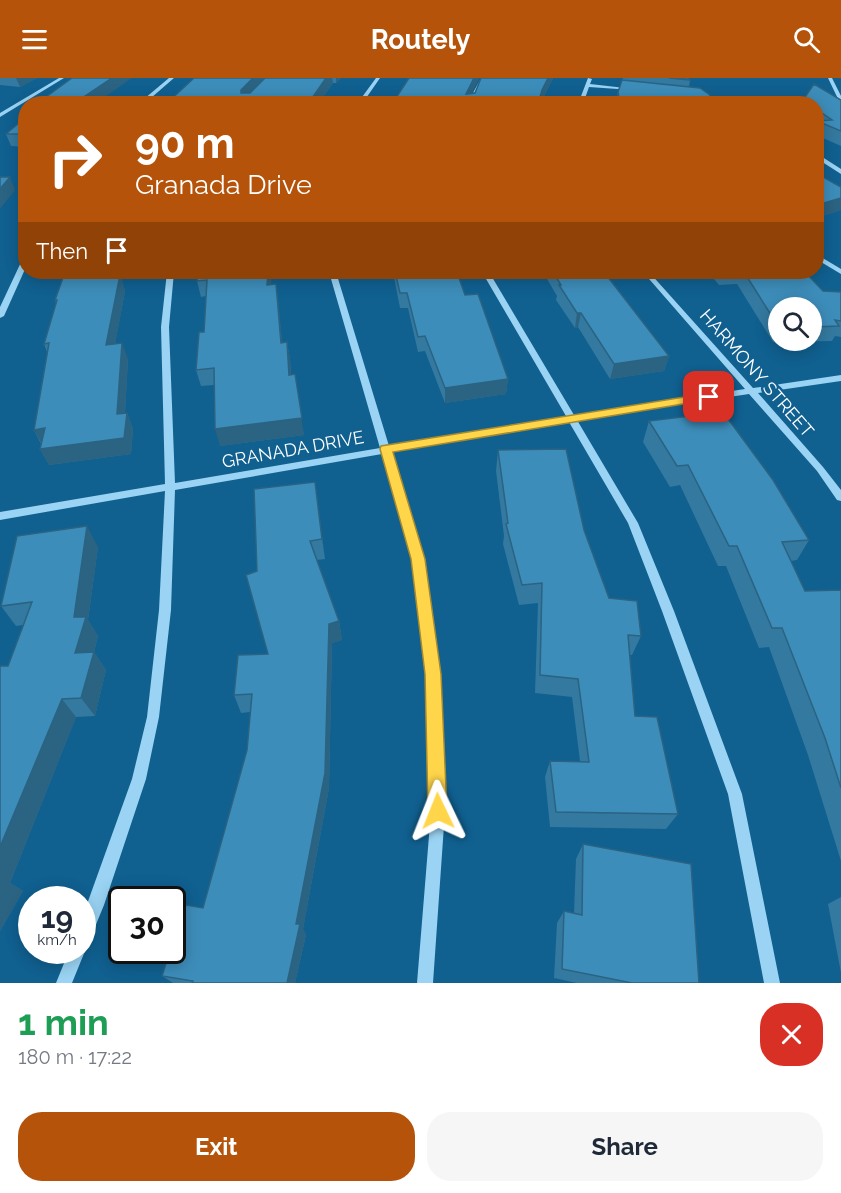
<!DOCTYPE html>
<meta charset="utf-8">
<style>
body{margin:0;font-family:Raleway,sans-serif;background:#f6f6f7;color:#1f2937;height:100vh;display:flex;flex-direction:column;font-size:22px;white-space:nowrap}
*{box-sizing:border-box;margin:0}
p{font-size:20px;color:#747a83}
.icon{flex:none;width:33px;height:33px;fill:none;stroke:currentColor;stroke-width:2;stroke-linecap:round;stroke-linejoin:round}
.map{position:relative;height:905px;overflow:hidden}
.drawer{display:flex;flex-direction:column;background:#fff;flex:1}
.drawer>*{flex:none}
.guide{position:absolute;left:18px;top:18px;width:806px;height:183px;border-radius:24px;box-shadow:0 3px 15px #0003;background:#b45309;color:#fff;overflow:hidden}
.fabs{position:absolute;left:768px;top:219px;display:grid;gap:12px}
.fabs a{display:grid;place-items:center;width:54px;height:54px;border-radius:50%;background:#fff;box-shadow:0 3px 15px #0003;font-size:30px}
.speed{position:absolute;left:18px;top:808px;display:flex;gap:12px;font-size:30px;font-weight:700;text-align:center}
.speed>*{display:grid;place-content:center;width:78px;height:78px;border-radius:50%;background:#fff;box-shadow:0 3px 15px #0003;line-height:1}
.speed small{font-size:15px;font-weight:400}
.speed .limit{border:3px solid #111;border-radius:9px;background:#fff;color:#111}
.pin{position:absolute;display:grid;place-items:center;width:51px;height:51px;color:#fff;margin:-26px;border-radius:12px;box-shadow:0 3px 9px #0006}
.me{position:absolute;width:66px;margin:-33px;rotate:358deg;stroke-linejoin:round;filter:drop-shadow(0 0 4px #0008)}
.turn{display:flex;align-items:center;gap:21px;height:126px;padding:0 18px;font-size:27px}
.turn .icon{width:78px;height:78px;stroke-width:2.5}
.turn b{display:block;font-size:42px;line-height:51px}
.then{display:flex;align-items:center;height:57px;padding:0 18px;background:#0003;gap:12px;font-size:22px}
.round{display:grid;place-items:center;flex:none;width:63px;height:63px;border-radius:24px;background:#f6f6f7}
.overview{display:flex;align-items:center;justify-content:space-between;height:102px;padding:0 18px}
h1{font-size:36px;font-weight:700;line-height:45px;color:#1e9e55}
.action{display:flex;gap:12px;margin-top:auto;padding:12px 18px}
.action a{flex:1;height:69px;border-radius:24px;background:#b45309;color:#fff;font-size:24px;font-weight:700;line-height:69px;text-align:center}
.action a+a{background:#f6f6f7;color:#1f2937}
header{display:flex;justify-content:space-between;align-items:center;height:78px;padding:0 18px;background:#b45309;color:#fff;font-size:27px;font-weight:700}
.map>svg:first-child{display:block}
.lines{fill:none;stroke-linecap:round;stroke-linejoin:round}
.minor{fill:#9ad3f3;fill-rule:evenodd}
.wall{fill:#3479a0;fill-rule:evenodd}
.shaded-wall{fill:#2b6382}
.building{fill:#3d8dba;stroke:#2b6382;stroke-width:1.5}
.route{fill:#ffd54a;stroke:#a68a30;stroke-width:1.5}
.labels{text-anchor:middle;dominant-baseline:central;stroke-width:5;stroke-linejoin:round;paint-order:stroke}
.street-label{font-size:18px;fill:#fff;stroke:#106090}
</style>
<header><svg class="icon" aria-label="menu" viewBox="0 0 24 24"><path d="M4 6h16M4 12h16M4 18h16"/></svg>Routely<svg class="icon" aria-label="search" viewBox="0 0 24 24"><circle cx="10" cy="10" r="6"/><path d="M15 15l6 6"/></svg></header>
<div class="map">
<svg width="841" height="905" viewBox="0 0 841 905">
<rect width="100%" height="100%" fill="#106090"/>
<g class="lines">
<!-- minor -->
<path class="minor" d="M59,0H64L0,39V35Z
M169,0H174L144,26H138Z
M376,0H380L362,26H357Z
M481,0H485L472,26H467Z
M588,0L592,1L590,6L634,11L632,12L589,9L583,26H578Z
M828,0H832L841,18V24L839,23Z
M695,17L729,25V26H719L693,19Z
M816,75L841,91V96L816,80Z
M816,176L841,191V196L816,181Z
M26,178V189L4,238L0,240V229L23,180Z
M167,194H174L169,249L175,405L380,370L329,194H336L389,368L566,338L482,194H489L574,337L745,311L643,194H649L753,310L841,297V303L758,315L823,389L841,412V423L837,422L817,393L749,316L577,342L638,445L674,533L742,716L780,905H764L728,716L662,533L628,445L569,344L391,374L423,481L439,596L445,733L433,905H417L431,733L427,596L413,481L382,376L175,412L171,532L159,639L146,701L104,827L88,866L83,868L85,873L72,905H56L69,873H82V840L132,701L147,639L159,532L165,413L0,442V434L165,406L161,249Z"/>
</g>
<!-- wall -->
<path class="wall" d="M0,0H37L20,9L0,7Z
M194,0H341L336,5H333L318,26H166Z
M409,0H479L471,15L553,0L540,26H392Z
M623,0H688L690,2L689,9L707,26H616L618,14Z
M803,22H841V68L816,57V26H802Z
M26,39V69L11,68L6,56Z
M816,95L841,109V132L819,139L816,137Z
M198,194L271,207L278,222L282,265L287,264L290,281L291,297L304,357L220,368L214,307L201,308L196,292L204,254L206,218L201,219L197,203Z
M393,194H457L465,217L508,301L506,316L445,325L425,273L418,274L408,230H400Z
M543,194H604L669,278L664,293L610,301L578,249L575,250L556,222L557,218Z
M708,194H805L823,213L841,214V259L835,258L832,263L773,264L737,206L719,207ZM778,230H812V262H778Z
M122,203L125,213L115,266L128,281L125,335H127L133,351L131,376L49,387L40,371L41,366L34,352L47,274L44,266L56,225L55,222Z
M649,343L809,462L797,482L791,483L805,513L841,512V783L808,677L769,569L759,570L726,488H718L680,407L670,409L643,364Z
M498,372L584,452L609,520L641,558L632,577H630L635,638L678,736L666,751L550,749L545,699L550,683H580L572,619L535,615L538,525L519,527L503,466L504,458L496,393Z
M315,404L325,481L317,482L339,543L342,562L332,565L329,710L303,851L306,857L295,905H173L162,898L203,830L247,672L250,634L241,635L234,617L268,576L257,493Z
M98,469L88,542L98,558L94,574L106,592L95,638L76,639L10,805L23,813L0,853L8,588L23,547L16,548L1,528Z
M583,766L699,905H577L554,900L557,845L564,833L574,835L576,781Z
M841,819V895L828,826Z"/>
<!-- shaded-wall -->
<path class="shaded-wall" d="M16,0H37L20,9Z
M112,0H132L95,26H73Z
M253,0H268L243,26L241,12Z
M326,0H332L333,5L318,26H308Z
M336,0H341L336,5Z
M474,0H479L468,23L466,16Z
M548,0H553L540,26H538L542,12Z
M10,99L15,112L0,131V111Z
M841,120V132L819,139L824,125Z
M114,194H127L122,203L125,213L112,283L106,267L111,198Z
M268,194H272L270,223L267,207Z
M276,206L278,222L284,281L281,265Z
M577,235H581L578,249L575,250Z
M287,264L290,281L292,313L289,297Z
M122,265L128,281L124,353L117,336Z
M669,278L664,293L610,301L614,286Z
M295,296L304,357L220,368L215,351Z
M508,301L506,316L445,325V310Z
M127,335L133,351L131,376L49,387L40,371Z
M45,350L43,368L34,352Z
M315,404L318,424L325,481L322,461Z
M87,448L98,469L88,542L98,558L94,574L106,592L95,638L81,620L75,575L74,539Z
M339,543L342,562L332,565L329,710L303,851L306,857L295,905H287L296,846L329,546Z
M62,621L76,639L10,805L23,813L0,853V769Z"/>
<!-- building -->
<path class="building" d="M72,0H112L73,26H40L39,24Z
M194,0H253L241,12V15H250L265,0H326L308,26H166Z
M409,0H474L466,16L475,15L481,0H548L542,12L538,26H494L442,21L440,26H392Z
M669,0H688L690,2Z
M622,2L700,10L710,17L706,26H620L618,14Z
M814,6L841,22V53L817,43L832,42L816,31V26H808L803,22Z
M26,39V56H6Z
M816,95L841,109V120L824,125L816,121Z
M0,99H10L0,111Z
M65,194H114L111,198L120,197L106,267L122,265L117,336L127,335L124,360L40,371L45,350L34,352L49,265L44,266L57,222H55Z
M198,194H268L267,207L276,206L281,265L287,264L289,297L295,296L302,340L215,351L214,290L196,292L199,254H204L207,202L197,203Z
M395,194H457L465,217L478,216L508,301L445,310L425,258L418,259L407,215H400Z
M553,194H604L669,278L614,286L581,235H577L559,207H561Z
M744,194H805L823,213L841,214V243L835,242L839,248L812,249V230H778V248Z
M723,334L773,402L809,462L782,464L805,513L841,512V710L825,660L782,550H772L737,468H729L688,387L677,388L649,343Z
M566,371L584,452L609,520L637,523L641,558L628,557L635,638L657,639L678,736L556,734L550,683L589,684L578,601L540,597L542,505L522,507L506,446L508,445L498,372Z
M315,404L322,461L310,463L339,543L329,546L325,695L296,846H300L287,905H192L193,903L162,898L170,873H172V867L186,827L203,830L247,672L252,616L234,617L238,577L268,576L246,497L257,493L254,411Z
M87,448L74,539H86L75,575L94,574L81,620L62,621L0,769V588H8L32,524L1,528L17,458Z
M583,766L691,786L699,905H632L562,891L564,833L582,837Z"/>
<!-- route -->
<path class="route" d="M709,315L713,316V321L393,374L425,481L441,596L447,733L444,740L438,742L431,740L428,733L425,596L411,481L380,371L381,368Z"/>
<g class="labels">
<!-- street labels -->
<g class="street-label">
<text transform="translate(757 295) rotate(49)">HARMONY STREET</text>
<text transform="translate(293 371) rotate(-10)">GRANADA DRIVE</text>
</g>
</g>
</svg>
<div class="fabs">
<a><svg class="icon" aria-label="search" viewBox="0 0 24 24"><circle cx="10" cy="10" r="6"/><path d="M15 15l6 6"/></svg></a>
</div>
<div class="speed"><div>19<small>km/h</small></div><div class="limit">30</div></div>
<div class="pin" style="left:709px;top:319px;background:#d93025"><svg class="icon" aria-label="arrive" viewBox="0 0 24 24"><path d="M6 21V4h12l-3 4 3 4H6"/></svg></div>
<svg class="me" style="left:438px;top:733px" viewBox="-20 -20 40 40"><path d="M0-17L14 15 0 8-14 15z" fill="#ffd54a" stroke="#fff" stroke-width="4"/></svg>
<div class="guide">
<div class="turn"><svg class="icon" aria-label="right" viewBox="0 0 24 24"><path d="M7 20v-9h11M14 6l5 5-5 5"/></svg><div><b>90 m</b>Granada Drive</div></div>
<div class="then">Then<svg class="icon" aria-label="arrive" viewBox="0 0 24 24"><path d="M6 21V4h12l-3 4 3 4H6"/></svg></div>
</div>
</div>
<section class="drawer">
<div class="overview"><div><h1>1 min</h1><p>180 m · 17:22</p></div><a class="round" style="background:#d93025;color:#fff"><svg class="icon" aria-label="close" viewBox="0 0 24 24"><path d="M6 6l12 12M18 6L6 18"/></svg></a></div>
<div class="action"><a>Exit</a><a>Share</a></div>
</section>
